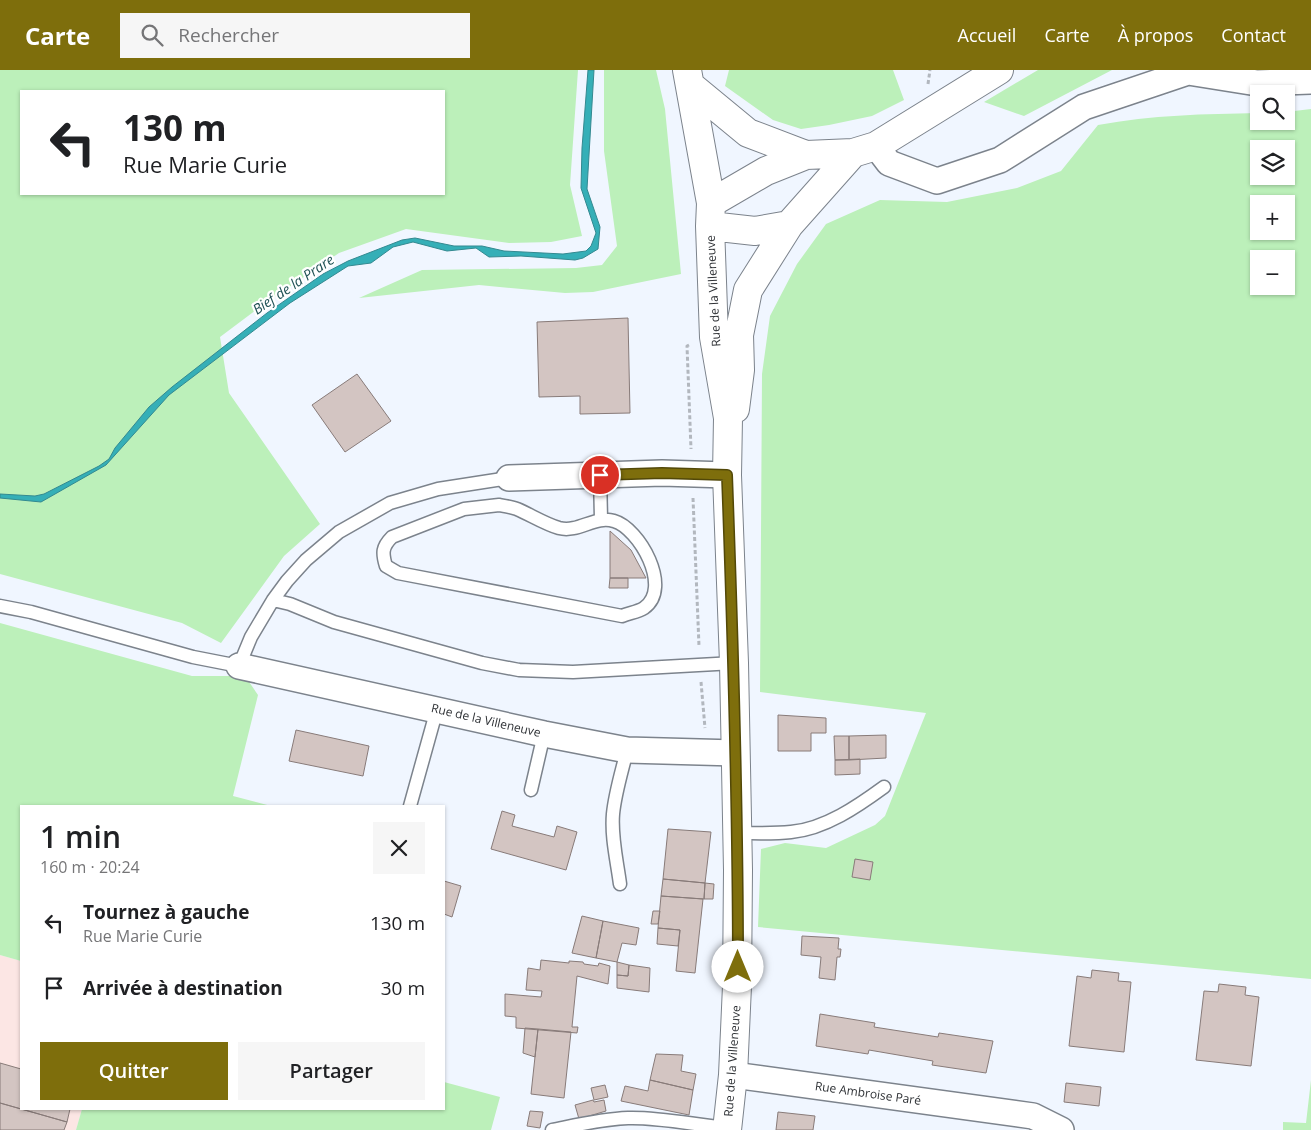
<!DOCTYPE html>
<html lang="fr">
<meta charset="utf-8">
<style>
body{margin:0;font-family:"Open Sans",sans-serif;background:#f6f6f6;color:#202124;height:100vh;display:flex;flex-direction:column;font-size:19px;white-space:nowrap}
*{box-sizing:border-box;margin:0}
p{font-size:16px;color:#757577}
.icon{flex:none;width:28px;height:28px;fill:none;stroke:currentColor;stroke-width:2;stroke-linecap:round;stroke-linejoin:round}
.map{position:relative;flex:1;overflow:hidden}
.panel{position:absolute;left:20px;top:735px;width:425px;height:305px;display:flex;flex-direction:column;background:#fff;border-radius:0px;box-shadow:0 1px 4px #0004}
.panel>*{flex:none}
.top-card{position:absolute;left:20px;top:20px;width:425px;height:105px;border-radius:0px;box-shadow:0 1px 4px #0004;background:#fff;color:#202124;overflow:hidden}
.fabs{position:absolute;left:1250px;top:15px;display:grid;gap:10px}
.fabs a{display:grid;place-items:center;width:45px;height:45px;border-radius:0px;background:#fff;box-shadow:0 1px 4px #0004;font-size:25px}
.pin{position:absolute;display:grid;place-items:center;width:42px;height:42px;color:#fff;margin:-21px;border:2px solid #fff;border-radius:50%;box-shadow:0 1px 5px #0007}
.me{position:absolute;width:55px;margin:-28px;rotate:0deg;stroke-linejoin:round;filter:drop-shadow(0 0 4px #0008)}
.turn{display:flex;align-items:center;gap:18px;height:105px;padding:0 20px;font-size:22px}
.turn .icon{width:65px;height:65px;stroke-width:2.5}
.turn b{display:block;font-size:35px;line-height:42px}
.round{display:grid;place-items:center;flex:none;width:52px;height:52px;border-radius:0px;background:#f6f6f6}
.headline{display:flex;align-items:center;justify-content:space-between;height:85px;padding:0 20px}
h1{font-size:30px;font-weight:600;line-height:38px}
.cta{display:flex;gap:10px;margin-top:auto;padding:10px 20px}
.cta a{flex:1;height:58px;border-radius:0px;background:#7e6e0c;color:#fff;font-size:20px;font-weight:600;line-height:58px;text-align:center}
.cta a+a{background:#f6f6f6;color:#202124}
ul{padding:0;list-style:none}
li{display:flex;align-items:center;gap:15px;height:65px;padding:0 20px}
li div{flex:1}
li b{display:block;font-size:19px}
li em{font-style:normal}
header{display:flex;align-items:center;gap:30px;box-sizing:border-box;height:70px;padding:0 25px;background:#7e6e0c;color:#fff}
header strong{font-size:24px}
nav{display:flex;gap:28px;margin-inline-start:auto;font-size:18px}
.search{width:350px;height:45px;background:#f6f6f6;display:flex;align-items:center;gap:12px;box-sizing:border-box;padding:0 18px;border-radius:0px;color:#757577;font-size:19px}
.map>svg:first-child{display:block}
.industrial{fill:#fce6e4}
.green{fill:#bcf0ba;fill-rule:evenodd}
.water{fill:#35afb7;stroke:#338990}
.building{fill:#d3c5c2;stroke:#887b79}
.lines{fill:none;stroke-linecap:round;stroke-linejoin:round}
.lane-casing{stroke:#7c838c;stroke-width:15}
.street-casing{stroke:#7c838c;stroke-width:28}
.secondary-casing{stroke:#7c838c;stroke-width:30}
.path{stroke:#b2b7be;stroke-width:3;stroke-dasharray:4 2.5;stroke-linecap:butt}
.lane{stroke:#fff;stroke-width:12}
.street{stroke:#fff;stroke-width:25}
.secondary{stroke:#fff;stroke-width:28}
.route-casing{stroke:#524808;stroke-width:12}
.route{stroke:#7e6e0c;stroke-width:9}
.labels{text-anchor:middle;dominant-baseline:central;stroke-width:4.5;stroke-linejoin:round;paint-order:stroke}
.street-label{font-size:12px;fill:#2e3135;stroke:#fff}
.water-label{font-size:14px;font-style:italic;fill:#205256;stroke:#fff}
</style>
<header>
<strong>Carte</strong>
<div class="search"><svg class="icon" aria-label="search" viewBox="0 0 24 24"><circle cx="10" cy="10" r="6"/><path d="M15 15l6 6"/></svg>Rechercher</div>
<nav><a>Accueil</a><a>Carte</a><a>À propos</a><a>Contact</a></nav>
</header>
<div class="map">
<svg width="1311" height="1060" viewBox="0 0 1311 1060">
<rect width="100%" height="100%" fill="#f0f6ff"/>
<!-- industrial -->
<path class="industrial" d="M0,885L21,891V1039H82L76,1060H0Z"/>
<!-- green -->
<path class="green" d="M0,0H578L570,115L582,166L551,172L509,173L406,159L339,183L260,237L220,267L229,323L320,454L284,486L221,573L182,553L0,504ZM21,21H444V124H21Z
M604,0H656L665,39L681,204L593,222L565,223L479,215L359,228L422,200L576,198L602,195L617,176L604,81Z
M729,0H893L904,30L872,46L829,55L801,59L773,50L725,16Z
M1038,0H1112L1024,46L984,32Z
M1311,39V909L758,857L761,779L785,773L826,778L875,755L885,746L926,643L760,622L762,304L770,246L797,194L826,154L880,130L947,132L1017,118L1061,101L1098,55C1152,45 1204,44 1259,43V51H1286V42ZM1259,79H1286V106H1259ZM1259,134H1286V161H1259ZM1259,189H1286V216H1259Z
M0,553L192,606H245L258,625L233,726L271,736H21V891L0,885Z
M1311,1010V1060H1283V1052L1306,1053Z
M444,1012L500,1027L491,1060H76L82,1039H444Z"/>
<!-- water -->
<path class="water" d="M588,0H594L587,119L600,157L598,179L583,188L575,190L521,186L489,187L476,178L447,181L413,172L393,177L371,193L348,196L290,233L169,325L106,395L41,432L0,428V424L35,426L44,424L99,396L109,389L115,378L149,337L172,317L267,243L323,204L348,191L402,170L415,168L454,176H482L504,181L563,184L586,181L591,176L596,163L581,118L582,78Z"/>
<!-- building -->
<path class="building" d="M628,248L630,343L580,344V326L539,327L537,252Z
M357,304L391,351L345,382L312,335Z
M610,461L631,480L646,508H610Z
M610,508H628V518H609Z
M778,645L826,648V663H811V681H778Z
M296,660L369,676L363,706L289,691Z
M886,665V688L849,690V666Z
M834,666H849V690H835Z
M860,689V704L835,705V690Z
M502,741L515,745L512,756L554,767L557,756L577,762L566,800L491,779Z
M668,759L711,762L705,813L663,809Z
M855,789L873,792L870,810L852,807Z
M663,809L705,813L704,829L661,826Z
M444,811L461,816L452,847L444,844Z
M705,813L714,814L713,829H704Z
M661,826L703,829L695,903L676,901L680,860L658,858Z
M653,841H660L658,854H651Z
M582,846L603,851L596,888L572,883Z
M603,851L639,858L636,875L622,873L617,892L596,888Z
M658,858L680,860L678,876L657,874Z
M802,866L839,868L838,879H841L840,887H837L835,910L819,908L821,887L801,885Z
M541,890L569,893V891L583,892L584,894L598,896L599,893L610,896L608,914L577,906L572,957H578L577,963L516,958V947L505,946V924L541,927L542,921L526,920L528,898L540,900Z
M617,892L629,895L628,906L617,905Z
M629,895L650,898L649,922L617,918V905L628,906Z
M1092,900L1119,903L1118,911L1131,912L1124,982L1069,976L1077,906L1091,908Z
M1219,914L1246,917L1245,925L1259,927L1251,996L1196,990L1204,921L1218,922Z
M820,944L875,953L874,957L938,967L939,963L993,971L986,1003L932,995L933,991L869,980L868,984L816,976Z
M525,958L538,959L535,987L523,983Z
M538,959L571,962L564,1028L531,1024Z
M656,984L683,985L681,1001L696,1004L693,1020L650,1010Z
M0,993L21,999V1039H70L67,1052L0,1033Z
M650,1010L693,1020L689,1045L621,1031L625,1016L648,1021Z
M1066,1013L1101,1017L1099,1036L1064,1032Z
M605,1015L608,1027L594,1030L591,1018Z
M593,1030L594,1032L604,1030L606,1041L579,1049L575,1035Z
M0,1033L67,1052L64,1060H0Z
M530,1041L543,1042L540,1058L527,1056Z
M778,1042L815,1046L813,1060H776Z"/>
<g class="lines">
<!-- lane casing -->
<g class="lane-casing">
<path id="lane" d="M600,405L601,449
M499,435C505,436 512,437 517,439C531,445 545,454 559,458C579,463 595,445 614,451C639,458 673,518 644,538C638,542 629,543 622,546L398,503L386,496C382,483 382,477 392,467L464,439Z
M273,530L290,534L334,552L482,593L519,600L573,602L734,593
M0,536L31,542L193,587L239,596L251,567L273,530L287,511L306,490L339,462L390,433L438,419L509,408
M531,720L544,664
M410,736L437,639
M737,763C755,763 773,764 791,762C825,759 858,736 884,717
M620,814C617,791 611,767 613,744C615,723 622,701 627,680
M552,1060C577,1055 602,1049 628,1048C661,1047 694,1055 727,1058"/>
</g>
<!-- street casing -->
<g class="street-casing">
<path id="street" d="M876,76L889,93L937,111L1000,90L1084,37L1188,2L1257,13L1311,11
M509,408L662,403L727,405
M239,596L544,664L627,680L736,683
M733,1005L1033,1046L1061,1060"/>
</g>
<!-- secondary casing -->
<g class="secondary-casing">
<path id="secondary" d="M687,0L711,133L710,156L714,267L728,348L727,405L734,593L738,800L737,916L733,1005L727,1060
M691,16L748,63L806,85L853,83L876,76L999,0
M711,133L766,101L806,85
M710,156L755,161L789,155
M735,339L740,300L739,265L748,220L789,155L853,83"/>
</g>
<!-- path -->
<path class="path" d="M928,14L930,0
M689,275L687,276L691,379
M693,428L699,576
M701,612L705,658"/>
<!-- lane -->
<use href="#lane" class="lane"/>
<!-- street -->
<use href="#street" class="street"/>
<!-- secondary -->
<use href="#secondary" class="secondary"/>
</g>
<g class="lines">
<!-- route casing -->
<g class="route-casing">
<path id="route" d="M600,405L662,403L727,405C733,569 738,733 738,897"/>
</g>
<!-- route -->
<use href="#route" class="route"/>
</g>
<g class="labels">
<!-- street labels -->
<g class="street-label">
<text transform="translate(713 221) rotate(-93)">Rue de la Villeneuve</text>
<text transform="translate(486 650) rotate(13)">Rue de la Villeneuve</text>
<text transform="translate(732 991) rotate(-86)">Rue de la Villeneuve</text>
<text transform="translate(868 1023) rotate(8)">Rue Ambroise Paré</text>
</g>
<!-- water labels -->
<g class="water-label">
<text transform="translate(293 214) rotate(-34)">Bief de la Prare</text>
</g>
</g>
</svg>
<div class="fabs">
<a><svg class="icon" aria-label="search" viewBox="0 0 24 24"><circle cx="10" cy="10" r="6"/><path d="M15 15l6 6"/></svg></a>
<a><svg class="icon" aria-label="layers" viewBox="0 0 24 24"><path d="M12 4l9 5-9 5-9-5zM3 14l9 5 9-5"/></svg></a>
<a>+</a>
<a>−</a>
</div>
<div class="pin" style="left:600px;top:405px;background:#d93025"><svg class="icon" aria-label="arrive" viewBox="0 0 24 24"><path d="M6 21V4h12l-3 4 3 4H6"/></svg></div>
<svg class="me" style="left:738px;top:897px" viewBox="-20 -20 40 40"><circle r="19" fill="#fff"/><path d="M0-13L10 11 0 6-10 11z" fill="#7e6e0c"/></svg>
<div class="top-card">
<div class="turn"><svg class="icon" aria-label="left" viewBox="0 0 24 24"><path d="M17 20v-9H6M10 6l-5 5 5 5"/></svg><div><b>130 m</b>Rue Marie Curie</div></div>
</div>
<section class="panel">
<div class="headline"><div><h1>1 min</h1><p>160 m · 20:24</p></div><a class="round"><svg class="icon" aria-label="close" viewBox="0 0 24 24"><path d="M6 6l12 12M18 6L6 18"/></svg></a></div>
<ul>
<li><svg class="icon" aria-label="left" viewBox="0 0 24 24"><path d="M17 20v-9H6M10 6l-5 5 5 5"/></svg><div><b>Tournez à gauche</b><p>Rue Marie Curie</p></div><em>130 m</em></li>
<li><svg class="icon" aria-label="arrive" viewBox="0 0 24 24"><path d="M6 21V4h12l-3 4 3 4H6"/></svg><div><b>Arrivée à destination</b></div><em>30 m</em></li>
</ul>
<div class="cta"><a>Quitter</a><a>Partager</a></div>
</section>
</div>
